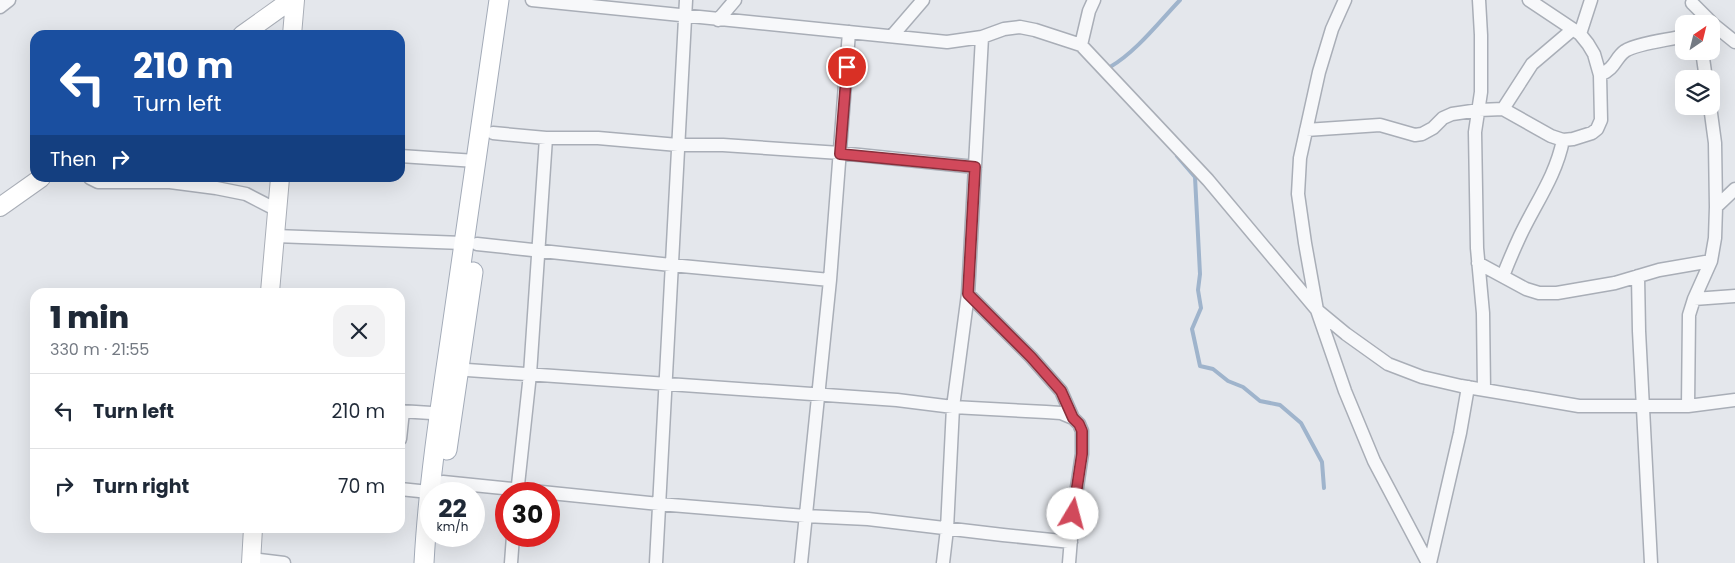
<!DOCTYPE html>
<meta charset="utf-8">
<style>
body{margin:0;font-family:Poppins,sans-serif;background:#f2f2f3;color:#1f2937;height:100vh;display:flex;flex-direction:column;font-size:19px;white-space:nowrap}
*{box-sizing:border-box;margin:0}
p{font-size:16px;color:#747a83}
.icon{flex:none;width:28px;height:28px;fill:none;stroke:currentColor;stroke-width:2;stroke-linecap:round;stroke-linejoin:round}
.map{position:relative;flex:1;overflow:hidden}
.drawer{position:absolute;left:30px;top:288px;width:375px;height:245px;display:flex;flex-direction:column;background:#fff;border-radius:15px;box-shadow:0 5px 20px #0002}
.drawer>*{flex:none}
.hud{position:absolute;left:30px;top:30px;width:375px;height:152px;border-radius:15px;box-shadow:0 5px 20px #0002;background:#1a4fa0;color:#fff;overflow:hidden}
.needle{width:32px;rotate:35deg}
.tools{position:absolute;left:1675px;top:15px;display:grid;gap:10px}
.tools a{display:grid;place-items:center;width:45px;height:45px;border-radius:10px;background:#fff;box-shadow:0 5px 20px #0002;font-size:25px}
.speed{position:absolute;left:420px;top:482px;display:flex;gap:10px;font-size:25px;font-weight:700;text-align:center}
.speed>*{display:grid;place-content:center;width:65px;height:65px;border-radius:50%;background:#fff;box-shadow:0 5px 20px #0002;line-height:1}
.speed small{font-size:12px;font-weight:400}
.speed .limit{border:8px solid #d22;background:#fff;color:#111}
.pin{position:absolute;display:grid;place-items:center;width:42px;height:42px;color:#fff;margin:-21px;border:2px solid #fff;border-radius:50%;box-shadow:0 1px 5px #0007}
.me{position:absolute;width:55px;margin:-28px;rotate:8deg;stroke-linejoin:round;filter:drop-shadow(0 0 4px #0008)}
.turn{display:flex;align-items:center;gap:18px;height:105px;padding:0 20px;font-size:22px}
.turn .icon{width:65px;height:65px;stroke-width:2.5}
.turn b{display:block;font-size:35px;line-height:42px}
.then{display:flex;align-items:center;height:48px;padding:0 20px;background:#0003;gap:10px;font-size:19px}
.round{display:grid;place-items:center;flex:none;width:52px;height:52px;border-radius:15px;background:#f2f2f3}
.headline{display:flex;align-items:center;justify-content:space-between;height:85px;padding:0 20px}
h1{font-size:30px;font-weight:800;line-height:38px}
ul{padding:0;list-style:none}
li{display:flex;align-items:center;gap:15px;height:75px;padding:0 20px;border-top:1px solid #e0e1e3}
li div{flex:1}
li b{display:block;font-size:19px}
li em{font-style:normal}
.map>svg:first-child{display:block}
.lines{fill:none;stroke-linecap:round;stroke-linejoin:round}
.stream{stroke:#9fb4cc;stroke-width:4}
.street-casing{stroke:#a9aeb7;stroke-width:15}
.secondary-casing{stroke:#a9aeb7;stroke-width:20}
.primary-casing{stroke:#a3abb8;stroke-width:21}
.street{stroke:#f7f8fa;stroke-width:12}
.secondary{stroke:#fff;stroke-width:18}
.primary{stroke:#fff;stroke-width:19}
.route-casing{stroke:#882f3b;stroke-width:12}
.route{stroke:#d1495b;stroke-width:9}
</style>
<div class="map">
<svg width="1735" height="563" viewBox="0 0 1735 563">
<rect width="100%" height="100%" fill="#e4e7ec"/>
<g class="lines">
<!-- stream -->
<path class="stream" d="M1111,72L1110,67C1136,52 1159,22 1180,0
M1177,156L1195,177L1200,274L1198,290L1201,308L1192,329L1200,366L1213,369L1228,381L1243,387L1260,401L1280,405L1301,423L1322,462L1324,488"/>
<!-- street casing -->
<g class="street-casing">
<path id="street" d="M532,0L947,42L982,37L1004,29L1020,27L1035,30L1081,45L1208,180L1317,310L1346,334L1388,364L1422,377L1461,386L1579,406H1688L1735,400
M1345,0L1332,29L1319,72L1300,158L1298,194L1305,243L1317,310L1345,391L1374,461L1428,563
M1479,0L1481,35V92L1475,132L1477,248L1483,313L1484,390
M1692,3L1714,25L1735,42
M0,7L9,0
M718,20L735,0
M1580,34L1591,0
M892,36L923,0
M1081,45L1089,11L1094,0
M1702,51L1706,79
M1600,75C1616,68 1615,58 1625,51C1638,43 1669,40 1684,36
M1503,109L1532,64L1572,30
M1306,130L1380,125L1415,135L1422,134L1433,128L1443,118L1452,114L1479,110L1503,109L1551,136L1563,140L1573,139L1592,133L1597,129L1601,120L1600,75L1594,54L1588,44L1580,34L1529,0
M493,133L546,138H598L678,145H723L840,153L975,167
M400,156L476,161
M90,178L98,182H170L216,188L246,194L277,210
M1716,207L1735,189
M275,236L463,243
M477,244L671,265L830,280
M1478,263L1526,289L1539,293H1557L1615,283L1659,270L1711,261
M1503,276C1508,263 1514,249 1520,236C1535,204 1556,176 1563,140
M1638,276L1639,331L1651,563
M968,294L1031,357L1061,391L1073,418L1079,424L1082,431V454L1073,514L1069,563
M1694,299L1735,296
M453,369L897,400L953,407L1046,412L1061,413L1073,418
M1688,406L1689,315L1694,299L1711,261L1715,238L1716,207L1715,143L1710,106
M400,411L447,414
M400,439L403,411
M443,482L659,504L805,516L868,519L1003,535L1071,542
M400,489L429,492
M517,494L530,374L546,138
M251,559L284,563
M511,563L513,536
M656,563L686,0
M801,563L830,280L849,32
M943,563L947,529L953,407L968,294L982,37
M1430,563L1460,433L1468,387"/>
</g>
<!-- secondary casing -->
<g class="secondary-casing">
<path id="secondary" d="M242,35L291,0
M292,35L295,0
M0,207L41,178
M270,292L280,178
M251,563L253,528"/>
</g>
<!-- primary casing -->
<g class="primary-casing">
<path id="primary" d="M447,450L473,272
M424,563C428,489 439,415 450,341C466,227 483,114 499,0"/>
</g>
<!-- street -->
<use href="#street" class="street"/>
<!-- secondary -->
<use href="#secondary" class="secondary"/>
<!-- primary -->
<use href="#primary" class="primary"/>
</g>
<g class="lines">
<!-- route casing -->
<g class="route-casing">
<path id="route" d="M847,67L840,154L975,167L968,294L1031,357L1061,391L1073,418L1079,424L1082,431V454L1073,514"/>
</g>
<!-- route -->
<use href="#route" class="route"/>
</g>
</svg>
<div class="tools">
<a><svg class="needle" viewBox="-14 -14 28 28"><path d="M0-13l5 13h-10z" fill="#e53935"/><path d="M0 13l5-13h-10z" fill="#747a83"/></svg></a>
<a><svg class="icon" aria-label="layers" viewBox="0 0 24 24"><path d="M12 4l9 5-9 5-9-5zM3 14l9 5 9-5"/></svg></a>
</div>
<div class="speed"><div>22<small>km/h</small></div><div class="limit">30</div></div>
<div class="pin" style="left:847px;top:67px;background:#d93025"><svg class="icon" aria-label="arrive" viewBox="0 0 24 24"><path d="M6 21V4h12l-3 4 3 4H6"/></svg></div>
<svg class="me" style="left:1073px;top:514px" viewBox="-20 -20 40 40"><circle r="19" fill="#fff"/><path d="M0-13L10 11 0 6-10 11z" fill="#d1495b"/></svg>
<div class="hud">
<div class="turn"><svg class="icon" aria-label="left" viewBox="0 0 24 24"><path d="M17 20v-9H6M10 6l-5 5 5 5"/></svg><div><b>210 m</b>Turn left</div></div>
<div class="then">Then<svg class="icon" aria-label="right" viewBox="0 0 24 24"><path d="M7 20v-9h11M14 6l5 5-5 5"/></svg></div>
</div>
<section class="drawer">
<div class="headline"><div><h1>1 min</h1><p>330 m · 21:55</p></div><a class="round"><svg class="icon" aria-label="close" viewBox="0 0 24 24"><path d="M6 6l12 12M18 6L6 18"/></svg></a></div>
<ul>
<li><svg class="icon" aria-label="left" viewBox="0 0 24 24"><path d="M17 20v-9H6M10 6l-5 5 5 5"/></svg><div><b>Turn left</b></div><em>210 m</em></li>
<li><svg class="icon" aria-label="right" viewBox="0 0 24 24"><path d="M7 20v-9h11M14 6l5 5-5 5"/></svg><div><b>Turn right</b></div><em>70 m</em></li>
</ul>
</section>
</div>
